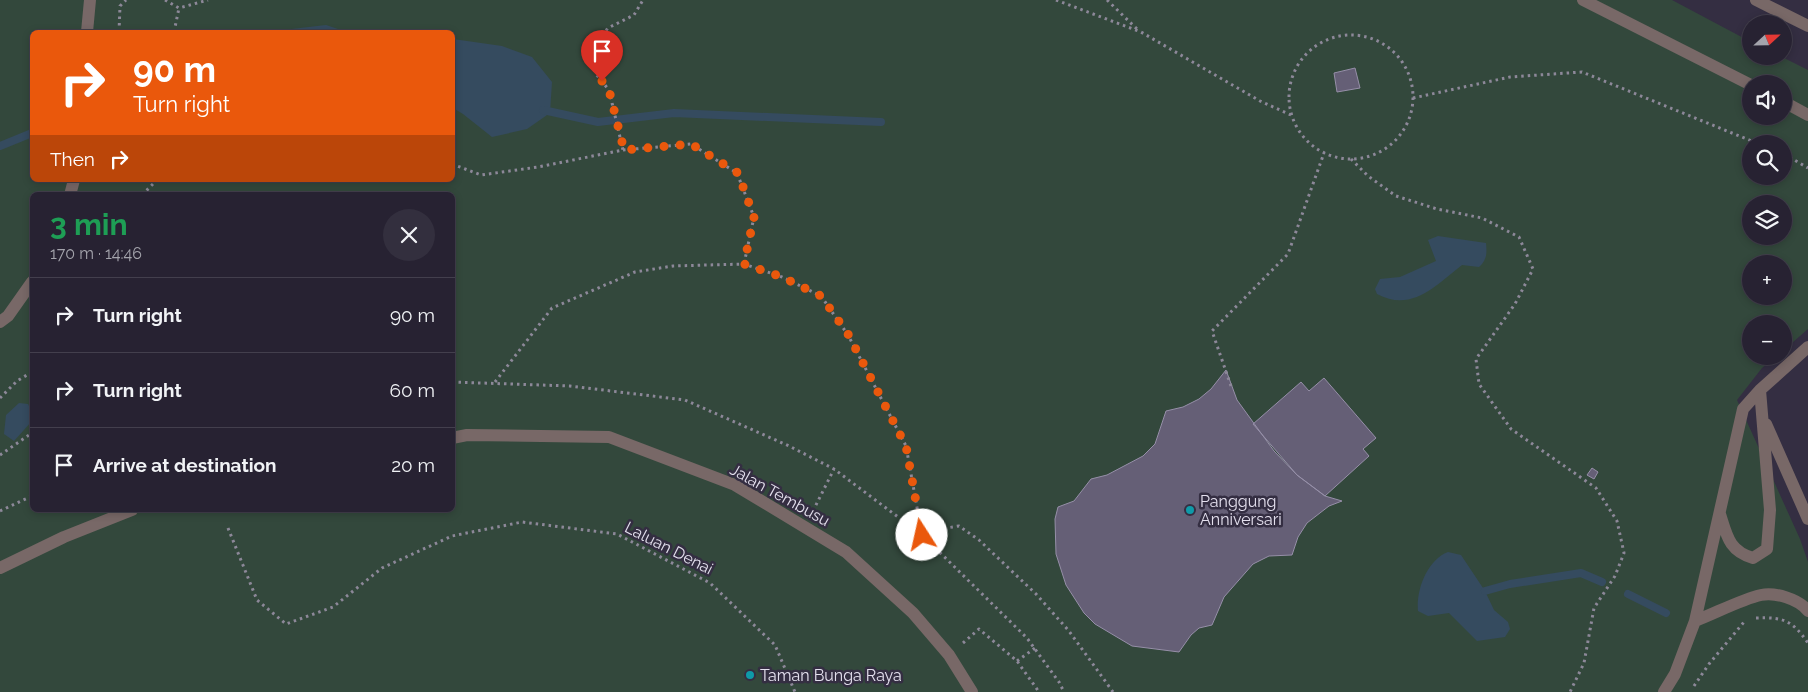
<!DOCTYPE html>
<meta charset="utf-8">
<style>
body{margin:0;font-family:Raleway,sans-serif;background:#332f3e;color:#f1f3f6;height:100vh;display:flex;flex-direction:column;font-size:19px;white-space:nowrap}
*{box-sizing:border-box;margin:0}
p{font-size:16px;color:#a4a4ac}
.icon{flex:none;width:28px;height:28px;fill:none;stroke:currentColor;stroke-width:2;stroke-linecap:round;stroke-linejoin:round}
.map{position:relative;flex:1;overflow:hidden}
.side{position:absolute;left:30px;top:192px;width:425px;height:320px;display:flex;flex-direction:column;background:#272232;border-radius:8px;box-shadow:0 2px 8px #0003,0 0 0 1px #433f4d}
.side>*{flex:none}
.top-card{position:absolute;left:30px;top:30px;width:425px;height:152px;border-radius:8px;box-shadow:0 2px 8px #0003,0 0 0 1px #433f4d;background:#ea580c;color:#fff;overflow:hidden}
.needle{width:32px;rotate:68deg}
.fabs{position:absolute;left:1742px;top:15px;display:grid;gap:10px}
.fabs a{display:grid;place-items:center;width:50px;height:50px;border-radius:50%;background:#272232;box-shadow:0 2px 8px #0003,0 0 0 1px #433f4d;font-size:25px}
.pin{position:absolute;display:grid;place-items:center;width:42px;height:42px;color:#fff;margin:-51px -21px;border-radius:50% 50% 50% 0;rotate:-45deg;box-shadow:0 0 5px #0007}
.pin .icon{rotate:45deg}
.me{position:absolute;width:55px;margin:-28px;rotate:350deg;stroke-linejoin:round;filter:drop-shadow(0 0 4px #0008)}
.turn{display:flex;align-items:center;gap:18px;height:105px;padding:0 20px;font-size:22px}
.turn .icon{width:65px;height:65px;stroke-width:2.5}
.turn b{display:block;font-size:35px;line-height:42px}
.then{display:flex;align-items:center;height:48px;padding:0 20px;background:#0003;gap:10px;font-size:19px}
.round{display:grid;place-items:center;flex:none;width:52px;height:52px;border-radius:26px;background:#332f3e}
.overview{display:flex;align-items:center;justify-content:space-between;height:85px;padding:0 20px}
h1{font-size:30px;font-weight:700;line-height:38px;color:#1e9e55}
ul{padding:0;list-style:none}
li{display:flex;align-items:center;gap:15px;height:75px;padding:0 20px;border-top:1px solid #433f4d}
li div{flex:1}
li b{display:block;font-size:19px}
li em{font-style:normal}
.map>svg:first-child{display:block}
.green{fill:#33483c;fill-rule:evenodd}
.water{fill:#354b5f}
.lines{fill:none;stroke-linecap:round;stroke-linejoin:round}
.stream{stroke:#354b5f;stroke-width:8}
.building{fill:#655f76;stroke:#968fa8}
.path{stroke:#8d8899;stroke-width:3;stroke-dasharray:2.5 4;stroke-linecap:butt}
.minor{stroke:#786867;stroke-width:12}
.route{stroke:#ea580c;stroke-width:9;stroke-dasharray:0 16.2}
.culture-dot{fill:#0f9aa8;stroke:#342e42;stroke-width:2}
.labels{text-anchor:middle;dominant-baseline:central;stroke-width:5;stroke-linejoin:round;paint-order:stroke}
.street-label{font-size:16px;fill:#e4e0ee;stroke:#342e42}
.poi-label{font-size:16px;fill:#e4e0ee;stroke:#342e42;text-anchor:start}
</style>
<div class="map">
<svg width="1808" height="692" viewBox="0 0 1808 692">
<rect width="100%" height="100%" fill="#342e42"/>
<!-- green -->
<path class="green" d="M0,0H1672L1751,42V56H1780L1808,70V329L1784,350V324H1751V356H1776L1762,368L1737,400L1800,539L1808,562V692H0ZM32,32H452V180H32ZM1751,84H1784V116H1751ZM1751,144H1784V176H1751ZM32,195H452V510H32ZM1751,204H1784V236H1751ZM1751,264H1784V296H1751Z"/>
<!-- water -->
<path class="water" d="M326,25L347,32H280L283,30Z
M453,39L502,46L532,57L552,82L550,113L527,129L492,137L463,114L453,108Z
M1438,236L1486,243C1487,253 1487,260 1479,267L1462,265C1436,285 1412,313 1377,294L1375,289L1380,279L1400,277L1436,261L1428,240Z
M19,403L28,404L32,412V421L14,441L4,434L6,415Z
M1448,552L1461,555L1485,591L1494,610L1508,622L1510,629L1505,637L1477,641L1449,613L1428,616L1418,611C1416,590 1427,560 1448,552Z"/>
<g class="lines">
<!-- stream -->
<path class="stream" d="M543,110L598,122L674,113L881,122
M0,146L32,133
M1485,591L1510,584L1581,573L1602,582
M1628,594L1666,613"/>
</g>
<!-- building -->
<path class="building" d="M1355,68L1360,88L1337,92L1334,73Z
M1226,370L1237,400L1274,451L1297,475L1325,496L1342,501L1329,506L1307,523L1298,537L1292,555L1269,556L1253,564L1224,597L1212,625L1199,628L1191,635L1179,652L1132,646L1095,624L1084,613L1066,585L1056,554L1055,519L1058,507L1074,501L1091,479L1107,475L1143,456L1155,444L1166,411L1183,407L1199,399L1211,389Z
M1324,378L1376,438L1363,449L1369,456L1325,496L1297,475L1253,424L1301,382L1309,391Z
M1592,468L1598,472L1594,479L1587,475Z"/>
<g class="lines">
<!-- path -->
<path class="path" d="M165,0L179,8L208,0
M1056,0L1141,32L1260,101L1291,115
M1107,0L1137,29
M119,32L120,6L126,0
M174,32L179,8
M1289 97a62 62 0 1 1 124 0a62 62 0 1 1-124 0Z
M1413,98L1510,77L1582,72L1759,144
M623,150L691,144L737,173L754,217L744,264
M1784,154L1808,168
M1351,159L1368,176L1396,196L1437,209L1482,218L1519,237L1533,269L1515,304L1476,359L1479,384L1511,429L1596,488L1617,521L1624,553L1615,576L1594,608L1584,663L1570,692
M452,164L481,175L538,167L623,150L609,90L595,73L594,46L608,28L634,15L643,0
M142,195L157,180
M452,382L570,386L685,400L789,446L834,469L922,535L1027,638L1059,682L1064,692
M495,382L552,308L635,272L673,266L744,264L782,277L821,296L848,335L906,446L922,535L940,529L959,526L979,540L1036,594L1069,631L1113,692
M1231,386L1212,331L1288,254L1324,153
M0,398L17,381L32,372
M0,455L32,433
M0,511L32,496
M813,511L834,469
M228,528L257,600L286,624L333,607L382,568L452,536L522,522L617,534L710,583L775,645L795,692
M1756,618C1783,617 1792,620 1808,643
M963,643L979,629L1017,661L1039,692
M1017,661L1035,648
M1694,686L1709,664L1744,622"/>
<!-- minor -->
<path class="minor" d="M1583,0L1751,85
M1756,0L1808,26
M87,32L90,0
M1784,102L1808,115
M70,195L74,180
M0,322L8,316L32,282
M1766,424L1808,519
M452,438L467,435L609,437L735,485L846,552L913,613L949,655L972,692
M1720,514C1727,536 1729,551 1753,558L1767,549L1770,510L1760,390
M0,568L64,537L132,510
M1695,621C1714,614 1742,599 1761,595C1775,592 1799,599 1808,611
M1664,692L1675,674L1695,621L1743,409L1760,390L1808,347"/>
</g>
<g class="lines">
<!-- route -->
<path class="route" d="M602,81L609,90L624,150L691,144L738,173L754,217L744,264L782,277L821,296L848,334L906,446L922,535"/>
</g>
<!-- markers -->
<g class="culture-dot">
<circle cx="1190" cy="510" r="5"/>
<circle cx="750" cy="675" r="5"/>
</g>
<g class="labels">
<!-- street labels -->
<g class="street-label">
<text transform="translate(780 495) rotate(29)">Jalan Tembusu</text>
<text transform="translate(669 548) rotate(27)">Laluan Denai</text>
</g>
<!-- poi labels -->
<g class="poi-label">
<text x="1200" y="501">Panggung<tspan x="1200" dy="18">Anniversari</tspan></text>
<text x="760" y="675">Taman Bunga Raya</text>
</g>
</g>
</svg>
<div class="fabs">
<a><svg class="needle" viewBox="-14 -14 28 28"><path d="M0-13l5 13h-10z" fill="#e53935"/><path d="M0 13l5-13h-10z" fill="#a4a4ac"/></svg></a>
<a><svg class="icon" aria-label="sound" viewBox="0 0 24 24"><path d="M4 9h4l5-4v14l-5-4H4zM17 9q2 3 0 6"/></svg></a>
<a><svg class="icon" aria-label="search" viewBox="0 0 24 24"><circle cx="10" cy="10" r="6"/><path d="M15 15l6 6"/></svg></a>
<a><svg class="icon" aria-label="layers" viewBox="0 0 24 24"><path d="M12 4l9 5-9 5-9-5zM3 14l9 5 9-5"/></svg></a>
<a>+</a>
<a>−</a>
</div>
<div class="pin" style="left:602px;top:81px;background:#d93025"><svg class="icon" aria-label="arrive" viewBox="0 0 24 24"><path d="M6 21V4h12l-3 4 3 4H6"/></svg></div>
<svg class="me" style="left:922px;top:535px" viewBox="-20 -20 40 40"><circle r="19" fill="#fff"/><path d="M0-13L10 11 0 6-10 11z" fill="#ea580c"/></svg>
<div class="top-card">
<div class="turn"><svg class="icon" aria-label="right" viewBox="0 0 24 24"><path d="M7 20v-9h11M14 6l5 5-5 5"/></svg><div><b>90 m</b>Turn right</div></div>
<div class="then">Then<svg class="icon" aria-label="right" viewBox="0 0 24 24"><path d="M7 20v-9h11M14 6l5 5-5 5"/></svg></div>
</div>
<section class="side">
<div class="overview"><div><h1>3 min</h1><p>170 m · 14:46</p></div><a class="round"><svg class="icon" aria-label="close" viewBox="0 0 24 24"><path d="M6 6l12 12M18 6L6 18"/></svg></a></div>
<ul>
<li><svg class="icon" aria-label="right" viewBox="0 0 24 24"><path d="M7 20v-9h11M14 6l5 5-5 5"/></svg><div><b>Turn right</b></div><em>90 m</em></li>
<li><svg class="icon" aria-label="right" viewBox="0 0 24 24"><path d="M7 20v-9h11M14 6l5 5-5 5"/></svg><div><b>Turn right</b></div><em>60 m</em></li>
<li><svg class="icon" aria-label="arrive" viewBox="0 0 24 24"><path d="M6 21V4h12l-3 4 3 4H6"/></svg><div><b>Arrive at destination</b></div><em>20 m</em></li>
</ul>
</section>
</div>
